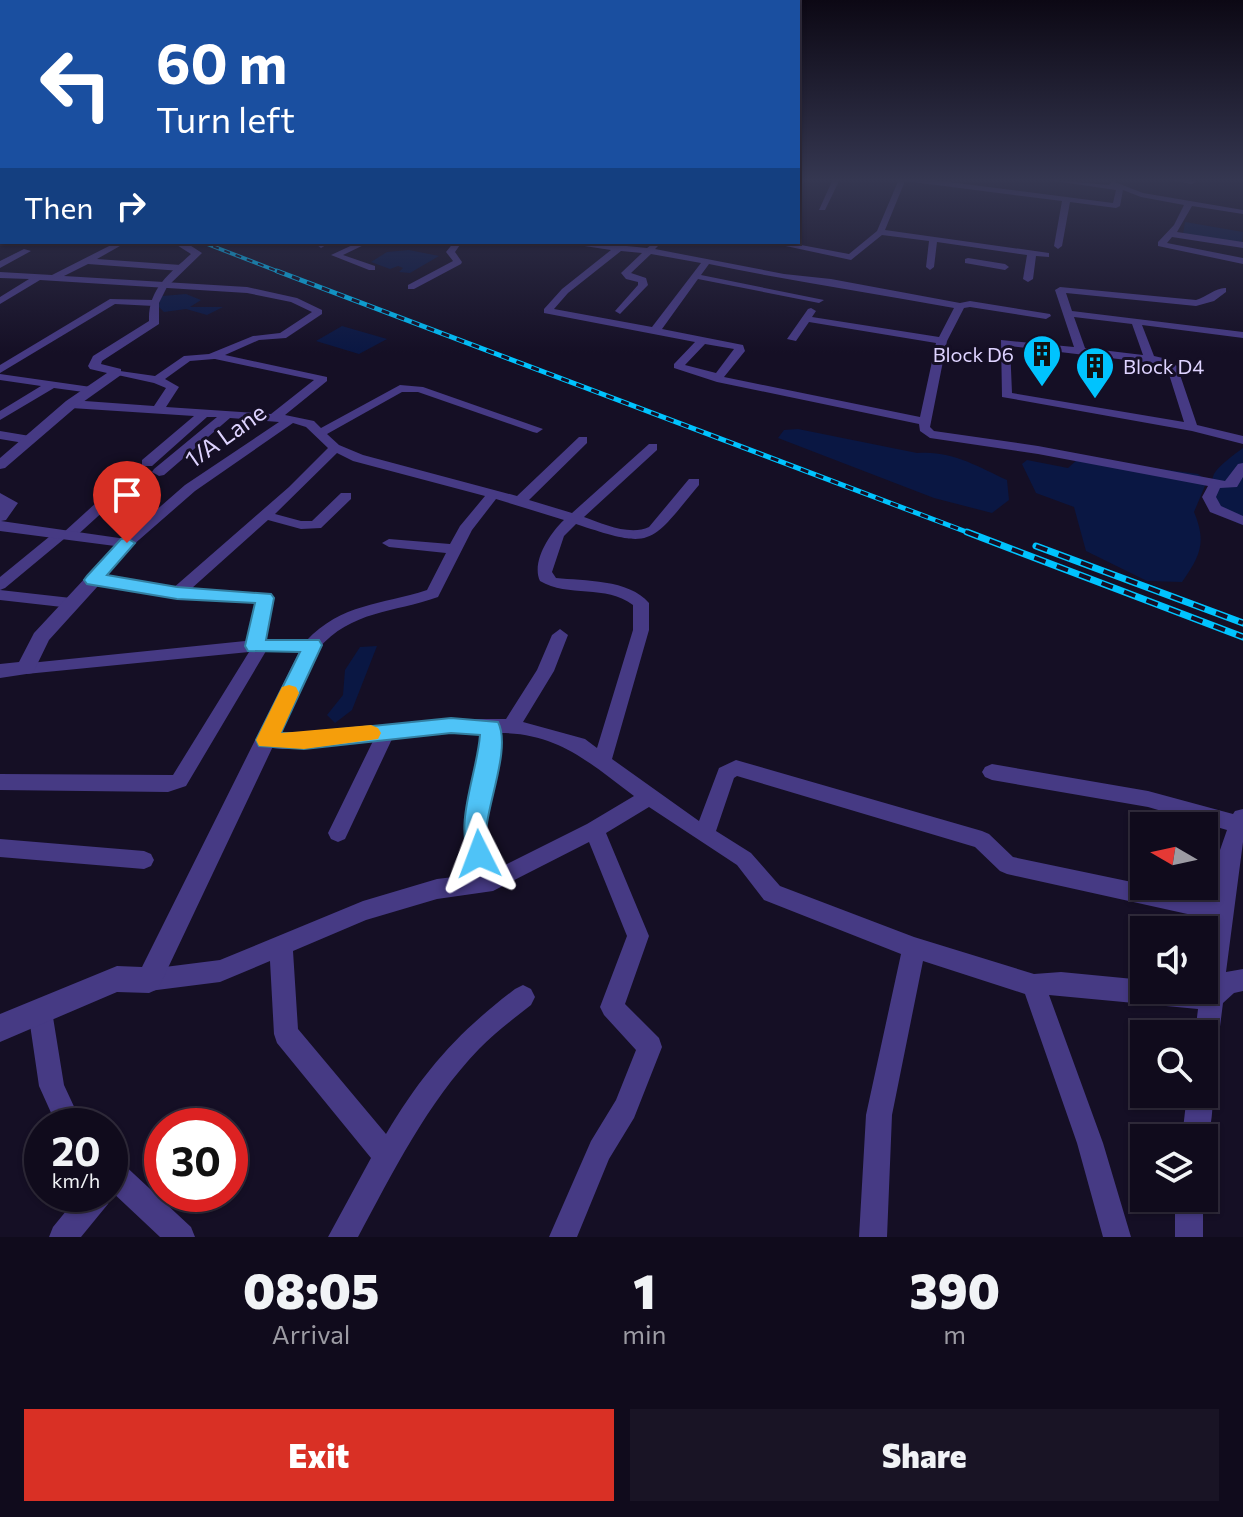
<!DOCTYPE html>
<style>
body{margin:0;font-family:Commissioner,sans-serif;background:#191425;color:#f1f3f6;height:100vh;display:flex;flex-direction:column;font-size:30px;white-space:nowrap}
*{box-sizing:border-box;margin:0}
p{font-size:26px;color:#9c9ba3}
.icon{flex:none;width:44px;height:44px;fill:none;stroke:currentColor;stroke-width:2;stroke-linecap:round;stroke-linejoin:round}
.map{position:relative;height:1237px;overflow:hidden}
.sheet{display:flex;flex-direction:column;background:#100b1c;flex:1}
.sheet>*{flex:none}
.top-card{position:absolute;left:0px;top:0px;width:800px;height:244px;box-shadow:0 2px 6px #0004,0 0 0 2px #302b3b;background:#1a4fa0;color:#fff;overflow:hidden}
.needle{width:52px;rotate:279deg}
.fabs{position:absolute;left:1130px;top:812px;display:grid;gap:16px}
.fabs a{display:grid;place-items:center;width:88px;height:88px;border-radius:0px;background:#100b1c;box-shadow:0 2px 6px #0004,0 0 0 2px #302b3b;font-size:40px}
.speed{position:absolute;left:24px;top:1108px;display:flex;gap:16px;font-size:40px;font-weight:700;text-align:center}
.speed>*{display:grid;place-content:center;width:104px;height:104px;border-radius:50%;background:#100b1c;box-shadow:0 2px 6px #0004,0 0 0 2px #302b3b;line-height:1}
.speed small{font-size:20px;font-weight:400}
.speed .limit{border:12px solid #d22;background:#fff;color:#111}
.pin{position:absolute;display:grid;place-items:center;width:68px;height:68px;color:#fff;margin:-82px -34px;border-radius:50% 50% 50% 0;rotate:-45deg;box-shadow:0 0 8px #0007}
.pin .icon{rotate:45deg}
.me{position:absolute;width:88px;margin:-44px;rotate:357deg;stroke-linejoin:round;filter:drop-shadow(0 0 6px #0008)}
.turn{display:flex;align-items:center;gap:28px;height:168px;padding:0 24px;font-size:36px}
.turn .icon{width:104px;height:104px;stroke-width:2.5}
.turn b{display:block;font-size:56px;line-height:68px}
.then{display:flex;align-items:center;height:76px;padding:0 24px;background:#0003;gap:16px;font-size:30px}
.eta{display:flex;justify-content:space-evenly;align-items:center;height:136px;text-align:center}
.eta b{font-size:48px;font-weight:800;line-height:56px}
.button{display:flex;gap:16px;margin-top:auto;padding:16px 24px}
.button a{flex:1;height:92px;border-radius:0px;background:#d93025;color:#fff;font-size:32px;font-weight:800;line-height:92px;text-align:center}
.button a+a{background:#191425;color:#f1f3f6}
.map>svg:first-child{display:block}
.water{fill:#0a1743}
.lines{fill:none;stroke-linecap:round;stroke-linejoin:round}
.minor{fill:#463a84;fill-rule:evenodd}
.tertiary{fill:#463a84;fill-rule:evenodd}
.primary{fill:#d75aff;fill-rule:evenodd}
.rail-far2-casing{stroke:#00c3fe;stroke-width:4}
.rail-far1-casing{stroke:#00c3fe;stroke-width:5}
.rail-casing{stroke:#00c3fe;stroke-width:7}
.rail-far2{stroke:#150f25;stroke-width:2;stroke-dasharray:6;stroke-linecap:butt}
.rail-far1{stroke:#150f25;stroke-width:3;stroke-dasharray:8;stroke-linecap:butt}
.rail{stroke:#150f25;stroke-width:4;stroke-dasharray:12;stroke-linecap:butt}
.route{fill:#4fc3f7;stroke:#337fa1;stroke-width:2}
.slow{fill:#f59e0b}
.labels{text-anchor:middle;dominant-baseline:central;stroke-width:6;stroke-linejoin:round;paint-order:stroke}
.far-poi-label{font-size:20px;fill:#ded3ff;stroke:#150f25;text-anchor:end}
.street-label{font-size:24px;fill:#ded3ff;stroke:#150f25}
</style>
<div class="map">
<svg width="1243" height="1237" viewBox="0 0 1243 1237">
<rect width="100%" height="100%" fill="#150f25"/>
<!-- water -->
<path class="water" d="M1185,222L1243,232L1242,242L1183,234Z
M409,250L439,256L410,273L399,272L403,268L398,266L390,269L371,262L387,252Z
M186,294L201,300L190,307H223L207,315L186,309L164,312L158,306L162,296Z
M342,326L387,339L359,354L316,341Z
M798,429L917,453C951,450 977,466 1007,480L1009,500L992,513L934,498L778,438L784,430Z
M1243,448V525C1224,520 1205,494 1214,474C1219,465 1235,454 1243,448Z
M1079,458L1198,474L1207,481L1194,512C1207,543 1200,556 1182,582L1147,581L1086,551L1074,507L1036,493L1022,464L1027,460L1068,468Z
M377,646L352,710L335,723L327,715L343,695L345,670L360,647Z"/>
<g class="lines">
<!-- minor -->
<path class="minor" d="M0,179H2V183H0Z
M833,179H840L825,210H819Z
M899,179H925L1113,203L1116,190L1041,179L1109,185L1112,181L1143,193L1243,210V214L1192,206L1177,232L1243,242V248L1172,237L1167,243L1243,258V264L1158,246V242L1174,225L1184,205L1141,197L1123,190L1120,206L1116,208L1070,202L1062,246L1058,249L1054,246L1062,201L905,181L885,230L1049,253V257L1036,256L1033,279L1028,282L1023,279L1027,255L937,242L934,267L930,270L926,267L929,241L882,235L851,260L767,242H785L849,254L877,231Z
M1163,179H1188L1196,182L1192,184Z
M0,199H2V203H0Z
M117,242H127L97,259L181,265L185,268L181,271L88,264L64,276L247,287L297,298L322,310V314L286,338L259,340L225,355L327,377V381L285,415L314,421L321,428L400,385L423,387L543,429L537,433L533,432L418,392H402L327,434L339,445L363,455L517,496L579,437H587V443L529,500L572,513L649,444H657V450L584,517C603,524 630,536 649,527L689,479H699V485C649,545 654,550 576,524L564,536L552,572L556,578C584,581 629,579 649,603V630L612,759L699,821L719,768L736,760L982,831L989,834L1013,857L1213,899L1220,850L1227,830L1148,807L992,780L985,777L982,772L985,767L992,764L1148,791L1233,814L1235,811L1243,809V842L1226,972L1243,969V991L1234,993L1223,1003L1216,1058L1213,1067L1204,1070V1034H1195L1198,1009L1049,995L1103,1143L1131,1237H1103L1077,1143L1025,994L923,961L892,1115L887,1237H859L866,1115L901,954L764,900L737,865L649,807L606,833L649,936L625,1004L659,1038L662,1047L634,1118L609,1159L577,1237H549L591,1141L616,1100L636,1050L604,1015L600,1007L627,936L589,842L493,891L437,899L366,920L293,951L298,1029L386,1134C423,1072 457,1033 515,989L523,985L531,989L535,997L531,1005C513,1019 495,1033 479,1049C427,1103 393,1172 358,1237H328L371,1158L277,1043L274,1034L270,961L220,982L149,991L141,988L137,980L141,972L149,969L220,960L363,901L437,879L478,874L469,854L464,833L480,759L482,733H451L392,739L345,839L338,842L331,839L328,833L373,741C340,744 291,755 259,745L257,740L259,735L304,734L451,719H506L537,670L552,635L560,629L568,635L554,671L523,722L585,739L597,748L633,630V605C606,584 568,598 540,581C531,562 550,533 564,520L496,499L472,530L438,597C393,613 352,610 318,649H306L304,645L306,641C342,603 381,605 427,590L446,553L389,547L382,543L389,539L450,544L460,526L485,496L353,461L337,453L275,514L301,521H312L341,493H351V499L321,528L301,529L268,520L182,597H172L169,593L172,589L289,487L328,448L306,427L293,423L195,491L132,546H122L120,543L122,540L185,485L279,422L230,418L164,475L159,476L152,472L154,469L217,417H207L152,466H142V460L194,416L71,408L65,404L71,400L154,406L166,388L154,383L113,374V370L155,376L184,356L209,354L253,336L280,333L312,312L291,302L247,293L40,280L0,304V297L29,279L0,278V272L52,275ZM214,359H215L314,380L271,414L166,407L179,387L165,379L190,361ZM500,733C558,733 590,763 634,796L587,824L497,869L489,853L484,833L498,759ZM737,776L975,847L1000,871L1007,874L1210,919L1204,966V990H1144V980L1061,972L1034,974L914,937L780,886L751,853L716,831L734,778Z
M320,242H331L321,248L317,245Z
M359,242H370L343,255L375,266V270H369L331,255Z
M454,242H462L455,252L462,262L461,264L414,289H408V285L453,261L446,252Z
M558,242H586L647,248L654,243L658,246L655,249L784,274L831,279L960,303L970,301L1050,314L1051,316L1046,319L970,307L964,308L947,341L930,427L934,431L1038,446L1225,481L1238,464L1243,463V477L1237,487L1220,488L1216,497L1221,506L1243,516V525L1210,512L1202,497L1208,486L1038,454L930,438L920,431L919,424L717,382L674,368V364L695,342L544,313V309L562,289L611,250ZM621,251L642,253L621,273L626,279L638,282V285L615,311L620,314L648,285L646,278L631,273L651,254L701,263L652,327L554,309L568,293ZM709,264C790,281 872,293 954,308L939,337L812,317L816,311L811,308L808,309L787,339L796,341L809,322L936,343L920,417L724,377L745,351L743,345L662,329L698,279L819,303L824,300L701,275ZM705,344L734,349L716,373L685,365Z
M24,249L31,251L0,268V261Z
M968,258L1005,264L1009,267L1005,270L965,263V259Z
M1060,287L1196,300C1206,297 1217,287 1226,288V292L1214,301L1196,306L1066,293L1072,311L1243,332V338L1142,325L1154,356L1167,359L1177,366L1197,425L1243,436V444L1192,431L1002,397L1001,340L1074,347L1055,290ZM1074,317L1132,324L1143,355L1085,348ZM1010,346L1160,364L1167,368L1184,422L1012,393Z
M110,299L154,300L159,303L154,306L115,304L0,373V365Z
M0,374L91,387L97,390L91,393L54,388L0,420V411L41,386L0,380Z
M0,431L30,436L36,440L30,444L0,439Z
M124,481L129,482V488L73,539H64L5,588L0,590V577L55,532H64L119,482Z
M0,590L71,598L79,603L71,608L0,600Z
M255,640L267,642L269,646L186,786L168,792L0,790V774L173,775L249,652L26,674L20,672L18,668L20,664Z
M0,839L144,851L151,854L154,860L151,866L144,869L0,857Z
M40,999L48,1003L52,1011L64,1085L83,1126H57L39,1086L28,1011L32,1003Z
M1204,1083L1209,1085C1216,1102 1211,1131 1204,1147V1138H1182L1187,1094H1204Z
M110,1157L120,1161L191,1227L195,1237H160L110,1190Z
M110,1190L112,1194L108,1204L81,1237H49L53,1227L80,1194H110Z
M1175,1198H1203V1237H1175Z"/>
<!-- tertiary -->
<path class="tertiary" d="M172,242H185L202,253L167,287L159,303V324L102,361L101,364L121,369V375L76,407L5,468L0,469V458L66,401L107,373L90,369L88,366L93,356L149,321C148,289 169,274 191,254Z
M0,493L18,503L6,520L1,521L133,540L135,543L133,546L107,575L177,587L271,594L274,598L266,639H312L321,645L158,989L149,993L117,992L0,1042V1014L117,966L142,967L299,652L248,651L246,646L255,603L177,599L124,587L98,586L49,640L33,673L0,678V664L19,662L34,633L115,546L0,531Z"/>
<!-- primary -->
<path class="primary" d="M0,222H2L0,229Z"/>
<!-- rail-far2 casing -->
<g class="rail-far2-casing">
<path id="rail-far2" d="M202,242L282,273"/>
</g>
<!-- rail-far1 casing -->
<g class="rail-far1-casing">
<path id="rail-far1" d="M277,271L972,534"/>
</g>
<!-- rail casing -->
<g class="rail-casing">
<path id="rail" d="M967,532L1243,637
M1036,546L1243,623"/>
</g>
<!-- rail-far2 -->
<use href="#rail-far2" class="rail-far2"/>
<!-- rail-far1 -->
<use href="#rail-far1" class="rail-far1"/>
<!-- rail -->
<use href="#rail" class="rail"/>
</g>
<!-- sky -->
<linearGradient id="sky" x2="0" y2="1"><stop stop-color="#0c0814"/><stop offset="0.51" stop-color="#353751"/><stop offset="1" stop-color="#353751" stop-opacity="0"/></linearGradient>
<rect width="1243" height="353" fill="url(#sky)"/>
<!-- route -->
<path class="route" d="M127,538L135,543L107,575L177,587L271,594L274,598L266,640H319L322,645L281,733H304L451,718L498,722C511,747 488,802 486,831C486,842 493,850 488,861L479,864L471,861C453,824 477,775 480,735L451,733L304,749L259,746L256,740L300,652L248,651L245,646L255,603L177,599L87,584L84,580L87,576L121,539Z"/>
<!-- slow -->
<path class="slow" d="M289,685L296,687L299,693L281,733L371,725L378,728L381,733L378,739L304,749L259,746L256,740L279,693L282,687Z"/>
<!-- icons -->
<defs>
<g id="building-pin" transform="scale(2)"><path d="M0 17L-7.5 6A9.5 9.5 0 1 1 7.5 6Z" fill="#00c3fe" stroke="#150f25"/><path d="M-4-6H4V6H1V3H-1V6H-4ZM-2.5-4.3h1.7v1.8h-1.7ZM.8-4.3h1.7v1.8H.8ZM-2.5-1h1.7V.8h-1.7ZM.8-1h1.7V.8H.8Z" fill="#111"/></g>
</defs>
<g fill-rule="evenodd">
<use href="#building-pin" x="1042" y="354"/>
<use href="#building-pin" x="1095" y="366"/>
</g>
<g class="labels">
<!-- far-poi labels -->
<g class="far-poi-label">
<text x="1014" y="354">Block D6</text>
<text x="1123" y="366" text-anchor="start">Block D4</text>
</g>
<!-- street labels -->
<g class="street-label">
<text transform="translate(225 435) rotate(-35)">1/A Lane</text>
</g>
</g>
</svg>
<div class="fabs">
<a><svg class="needle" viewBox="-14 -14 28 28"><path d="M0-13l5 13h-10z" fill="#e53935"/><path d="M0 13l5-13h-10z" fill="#9c9ba3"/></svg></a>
<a><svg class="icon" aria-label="sound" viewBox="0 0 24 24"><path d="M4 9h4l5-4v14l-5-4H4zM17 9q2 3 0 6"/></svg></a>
<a><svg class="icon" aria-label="search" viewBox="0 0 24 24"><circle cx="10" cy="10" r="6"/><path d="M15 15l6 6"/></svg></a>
<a><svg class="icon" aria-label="layers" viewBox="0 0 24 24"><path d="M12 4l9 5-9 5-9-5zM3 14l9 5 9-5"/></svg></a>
</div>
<div class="speed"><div>20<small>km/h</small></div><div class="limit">30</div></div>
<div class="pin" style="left:127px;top:543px;background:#d93025"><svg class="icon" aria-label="arrive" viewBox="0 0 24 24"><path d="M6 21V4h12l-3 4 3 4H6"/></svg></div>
<svg class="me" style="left:479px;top:854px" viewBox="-20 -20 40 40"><path d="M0-17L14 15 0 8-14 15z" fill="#4fc3f7" stroke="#fff" stroke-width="4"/></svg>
<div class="top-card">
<div class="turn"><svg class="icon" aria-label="left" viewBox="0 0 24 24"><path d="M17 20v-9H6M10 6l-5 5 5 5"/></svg><div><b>60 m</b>Turn left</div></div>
<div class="then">Then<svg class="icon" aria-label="right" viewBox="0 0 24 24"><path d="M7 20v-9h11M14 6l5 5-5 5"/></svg></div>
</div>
</div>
<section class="sheet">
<div class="eta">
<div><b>08:05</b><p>Arrival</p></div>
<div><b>1</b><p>min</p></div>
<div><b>390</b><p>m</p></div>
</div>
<div class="button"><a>Exit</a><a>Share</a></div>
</section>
